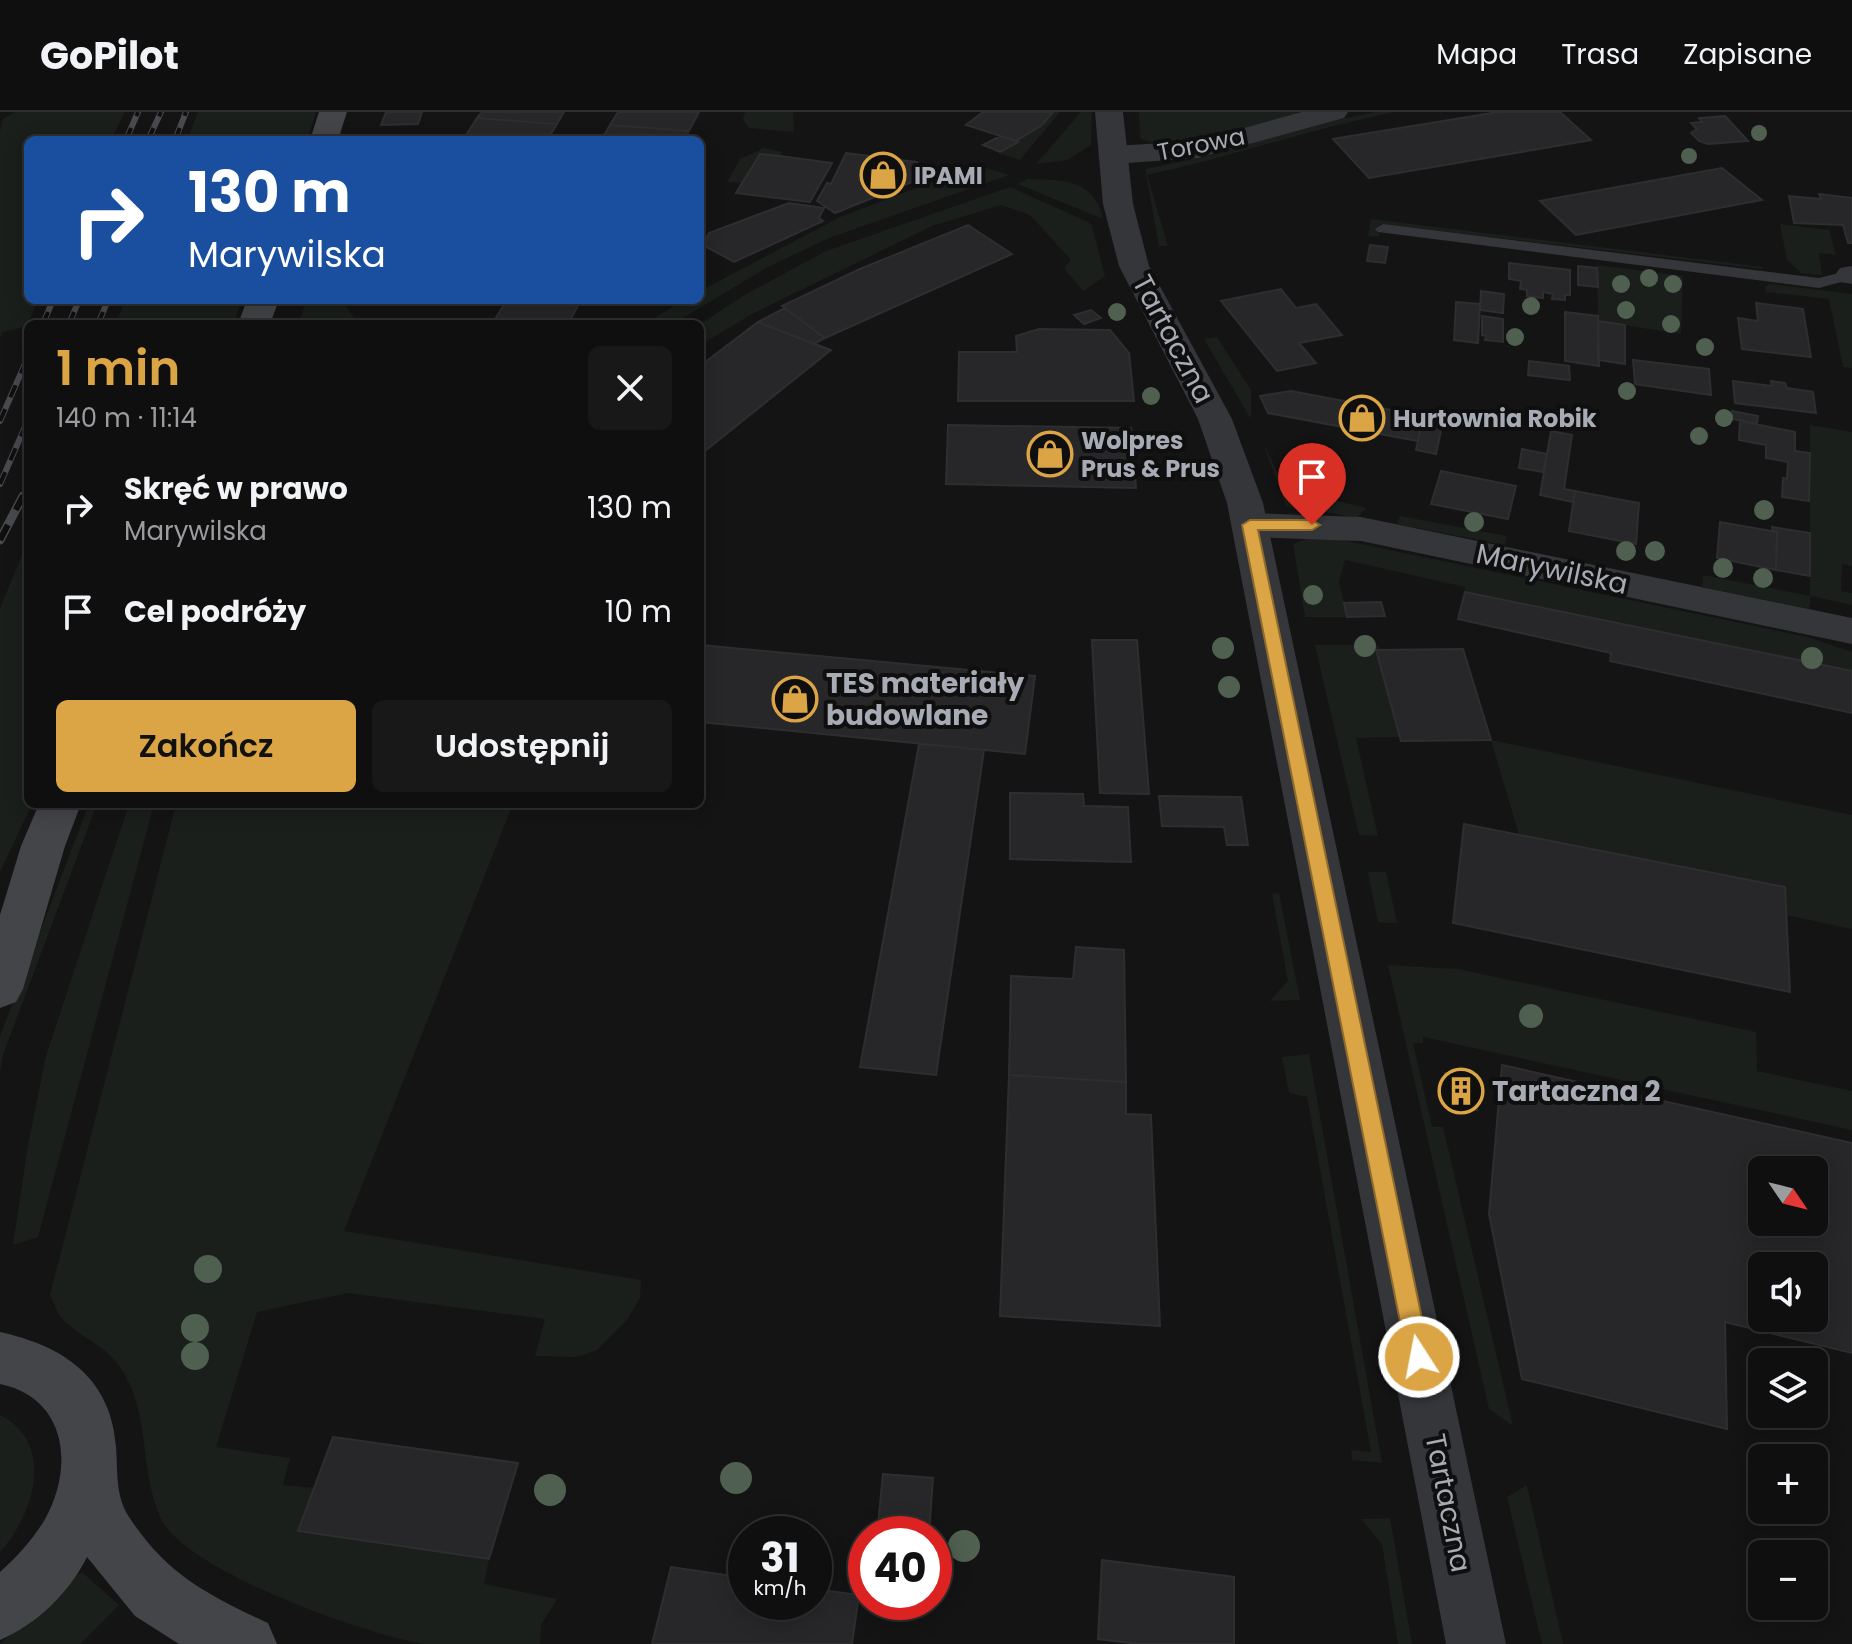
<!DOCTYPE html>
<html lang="pl">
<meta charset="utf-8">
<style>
body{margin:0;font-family:Poppins,sans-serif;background:#181819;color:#f1f3f6;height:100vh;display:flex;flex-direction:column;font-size:30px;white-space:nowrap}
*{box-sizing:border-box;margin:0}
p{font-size:26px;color:#9b9c9f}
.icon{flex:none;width:44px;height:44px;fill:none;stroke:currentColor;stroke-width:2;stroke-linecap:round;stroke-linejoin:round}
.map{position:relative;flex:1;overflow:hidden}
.side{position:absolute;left:24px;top:208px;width:680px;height:488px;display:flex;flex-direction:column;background:#0f0f10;border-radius:12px;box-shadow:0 4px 20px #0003,0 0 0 2px #2f2f30}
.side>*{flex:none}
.top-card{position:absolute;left:24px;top:24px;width:680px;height:168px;border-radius:12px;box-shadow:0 4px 20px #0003,0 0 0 2px #2f2f30;background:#1a4fa0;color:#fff;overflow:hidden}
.needle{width:52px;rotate:125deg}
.buttons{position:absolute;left:1748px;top:1044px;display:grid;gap:16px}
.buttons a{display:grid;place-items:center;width:80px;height:80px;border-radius:12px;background:#0f0f10;box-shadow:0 4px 20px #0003,0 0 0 2px #2f2f30;font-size:40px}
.speed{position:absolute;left:728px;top:1404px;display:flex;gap:16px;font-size:40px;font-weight:700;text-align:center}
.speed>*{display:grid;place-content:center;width:104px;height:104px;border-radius:50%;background:#0f0f10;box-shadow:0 4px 20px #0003,0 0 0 2px #2f2f30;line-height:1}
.speed small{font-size:20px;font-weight:400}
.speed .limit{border:12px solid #d22;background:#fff;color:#111}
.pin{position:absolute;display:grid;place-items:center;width:68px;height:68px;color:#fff;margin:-82px -34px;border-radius:50% 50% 50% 0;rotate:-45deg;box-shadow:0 0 8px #0007}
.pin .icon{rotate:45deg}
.me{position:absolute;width:88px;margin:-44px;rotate:349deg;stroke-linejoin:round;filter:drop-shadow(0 0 6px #0008)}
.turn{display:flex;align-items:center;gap:28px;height:168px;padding:0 32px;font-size:36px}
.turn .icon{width:104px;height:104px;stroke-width:2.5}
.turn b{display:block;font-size:56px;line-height:68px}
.round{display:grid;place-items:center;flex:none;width:84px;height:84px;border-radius:12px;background:#181819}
.headline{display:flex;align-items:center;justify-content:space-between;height:136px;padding:0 32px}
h1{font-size:48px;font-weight:600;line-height:60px;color:#dba545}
.button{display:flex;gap:16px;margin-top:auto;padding:16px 32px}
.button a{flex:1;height:92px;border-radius:12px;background:#dba545;color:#111;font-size:32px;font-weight:600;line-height:92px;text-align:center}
.button a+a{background:#181819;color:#f1f3f6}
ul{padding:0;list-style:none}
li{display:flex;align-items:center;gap:24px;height:104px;padding:0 32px}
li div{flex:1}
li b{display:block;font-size:30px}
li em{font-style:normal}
header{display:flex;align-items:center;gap:48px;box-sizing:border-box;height:112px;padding:0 40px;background:#0f0f10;border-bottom:2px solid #2f2f30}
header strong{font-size:38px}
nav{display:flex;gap:44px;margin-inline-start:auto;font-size:28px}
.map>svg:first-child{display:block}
.green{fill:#1a1f1b}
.building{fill:#272729;stroke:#2e2e31;stroke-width:2;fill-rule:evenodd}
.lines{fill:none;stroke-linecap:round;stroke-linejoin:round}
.service{fill:#35363a;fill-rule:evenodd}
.minor{fill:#35363a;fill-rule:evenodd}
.tertiary{fill:#35363a;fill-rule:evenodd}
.secondary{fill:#434549;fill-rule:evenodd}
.rail-far1-casing{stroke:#484a4e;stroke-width:6}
.rail-casing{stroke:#484a4e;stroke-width:9}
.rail-far1{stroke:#0f0f10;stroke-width:4;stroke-dasharray:13;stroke-linecap:butt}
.rail{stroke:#0f0f10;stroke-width:6;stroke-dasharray:17;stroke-linecap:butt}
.tree{fill:#4f5f50}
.route{fill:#dba545;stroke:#8e6b2d;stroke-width:2}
.labels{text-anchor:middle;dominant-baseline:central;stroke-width:8;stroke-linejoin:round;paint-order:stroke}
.far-street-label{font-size:24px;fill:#a7abb4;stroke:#0f0f10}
.far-poi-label{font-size:24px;font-weight:bold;fill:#a7abb4;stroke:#0f0f10;text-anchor:start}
.street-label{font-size:28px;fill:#a7abb4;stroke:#0f0f10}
.poi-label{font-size:28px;font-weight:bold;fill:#a7abb4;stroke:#0f0f10;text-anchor:start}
</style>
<header>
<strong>GoPilot</strong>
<nav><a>Mapa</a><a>Trasa</a><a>Zapisane</a></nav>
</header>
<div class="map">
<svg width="1852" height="1532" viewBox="0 0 1852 1532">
<rect width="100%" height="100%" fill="#141415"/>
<!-- green -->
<path class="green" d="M15,0H125L111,28H28V188H38L27,214L3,220L0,226V19L3,7Z
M198,0H316L307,28H187Z
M745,0H793L794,20L749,16L743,7Z
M1053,0H1060L1020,48L998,41L1042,13Z
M1081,0H1092L1091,33L1067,48L1036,52Z
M1139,0H1308C1266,11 1180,46 1140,26Z
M1375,0H1395C1311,17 1231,45 1147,63L1168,134H1159L1145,57L1213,43L1303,15Z
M764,36L783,40L780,44L760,42L742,71L727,70L740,47Z
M977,53L1009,63L829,126L766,156L673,212H644L684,188H700V179L840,105Z
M1027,67C1061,68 1096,67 1103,107L1018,72Z
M1010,75L1088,110L1092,114L1105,164L1083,179L1064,156L1071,148L1030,103L1001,93L932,114L754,201L700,233V212L746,182L826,139Z
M1371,107L1763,155V157L1381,112L1379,125L1368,124Z
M1780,112L1829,118L1836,143L1819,141L1822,163L1801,161L1787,148Z
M1597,153L1683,164L1681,222L1598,209Z
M1770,172L1852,182V256L1843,255L1829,187L1766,180L1765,175Z
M125,188H242L233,212H116Z
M307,188H342L358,212H298Z
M1217,225L1251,278V307L1204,227Z
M1810,313L1852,320V454L1842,452L1841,479L1852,481V493L1811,484L1809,497L1702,475L1703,463L1810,484Z
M1263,331L1285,376L1366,396L1357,406L1320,399L1305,401L1286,394Z
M1400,404L1507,424L1504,433L1397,412Z
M1308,426L1337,427L1807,525L1852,540V559L1465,480V475L1345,448L1339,469L1347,505H1305L1293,432Z
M28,429V692H32L0,760V496Z
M1315,533H1379L1380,538H1377L1400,625L1356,626L1378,724L1359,723Z
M1491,628L1852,703V817L1786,803L1785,774L1519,723Z
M89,692H97L3,943L0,960V924Z
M129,692H154L38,1125L13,1133L28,1033L46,944Z
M176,692H513L344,1119L641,1168L640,1186L627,1208L597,1238L576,1245L535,1244L545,1207L348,1181L257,1200L216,1335L290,1346L283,1373L314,1376L298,1419L489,1447L484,1472L557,1487L541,1513L540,1532C504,1532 459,1532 424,1532C367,1523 186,1459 161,1407C140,1362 150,1305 124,1261C110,1236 84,1227 65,1210C58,1203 54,1192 50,1183Z
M1368,760H1386L1397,811L1378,810Z
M1279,781L1300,888L1270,889L1288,869L1272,782Z
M1388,853L1458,857L1756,920L1757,959L1852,979V1018L1423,925V931H1413L1432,1015H1443L1513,1314L1489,1297Z
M1309,942L1382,1351L1352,1348L1351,1338L1371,1340L1307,985L1289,981L1282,945Z
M0,1303C56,1331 34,1403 0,1440Z
M1527,1373L1563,1532H1542L1507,1385Z
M1390,1406L1412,1532H1398L1382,1432L1361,1407Z
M83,1461L119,1493L80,1532H0L75,1463Z"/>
<!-- building -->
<path class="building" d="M386,0H422L418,12L381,13Z
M482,0H564L557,12L477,6Z
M618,0H699L689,19L610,13Z
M983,0H1053L1042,13L1016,29L966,13Z
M1498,0H1560L1591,28L1369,66L1333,27Z
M1725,4L1748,29L1708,32L1699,29L1691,21L1697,17L1691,11L1702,10L1699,6Z
M477,6L557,12L547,28H463Z
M610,13L689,19L684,28H601Z
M1000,24L1016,29L1018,30L1000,40L983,33Z
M846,41L916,50L934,61L835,101L817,89L827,71L831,72Z
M760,42L780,44L832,51L810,90L736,81Z
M1722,56L1762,88L1576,123L1540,89Z
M1819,82L1852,86V131H1848L1843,113L1794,111L1789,84L1821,87Z
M789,91L824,96L819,106L823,109L734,150L703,133L709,121Z
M968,113L1012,142L825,226L782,194L860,157Z
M1370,133L1388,135L1385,151L1367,149Z
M1509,151L1570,158V183H1565V188L1552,187L1553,182L1543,180V186L1527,184V178L1520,177L1521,169L1509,167Z
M1578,154L1597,156L1598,175L1578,173Z
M1281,177L1296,196L1316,192L1342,223L1299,231L1316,251L1277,259L1221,189Z
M1481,179L1504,182L1503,201L1480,198Z
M507,188H581L568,212H492Z
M1456,190L1480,192L1478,231L1454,228Z
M1756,191L1803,197L1811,245L1742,237L1738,206L1758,209Z
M785,196L825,226L814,232L758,210Z
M1091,198L1101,206L1084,212L1074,203Z
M1565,200L1598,204L1599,254L1565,249Z
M1482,204L1503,207V230L1485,228L1486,224L1482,223Z
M1598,209L1625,213V252L1598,248Z
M758,210L831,238L700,343V254Z
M1039,217L1110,218L1129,241L1134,289H958L959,240H1017L1016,224Z
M1633,248L1709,257L1711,283L1635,272Z
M1529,249L1569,254L1570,268L1528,263Z
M1733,269L1772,274L1771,269L1785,271L1787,276L1813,280L1816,301L1735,291Z
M1291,279L1423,304L1418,329L1268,301L1260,284Z
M1732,299L1758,304L1757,312L1732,307Z
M1740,309L1795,320V339L1810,341L1809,389L1782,385L1783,366L1787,367L1788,350L1766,346V333L1739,328Z
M1422,311L1442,314L1436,342L1416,338Z
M948,313L1131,316L1136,376L946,372Z
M1551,319L1572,323L1564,377L1575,379L1573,390L1540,383Z
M1522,337L1547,342L1543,360L1519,356Z
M1441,359L1516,374L1508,407L1431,392Z
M1575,379L1639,391L1636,432L1569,419Z
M1720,410L1777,420L1776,458L1717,446Z
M1772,415L1810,421V464L1776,458L1777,420H1773Z
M1465,480L1852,559V601L1610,549L1611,541L1458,507Z
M1381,490L1385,504L1347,505L1344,491Z
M1092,528H1137L1149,682L1100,681Z
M700,533L1035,564L1025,642L700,610Z
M1463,537L1491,628L1401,629L1376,538Z
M919,632L984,638L936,963L860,955Z
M1010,681L1083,682L1084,694L1128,695L1131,750L1010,747Z
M1159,684L1241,685L1248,733H1227L1224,715L1162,714Z
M1464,712L1785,775L1790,880L1453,811Z
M1076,835L1124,838L1126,970L1009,963L1011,864L1073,867Z
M1502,953L1852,1031V1241L1725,1210L1727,1317L1522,1267L1489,1102ZM1762,1058H1814V1110H1762ZM1762,1154H1814V1206H1762Z
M1445,961H1468L1477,998H1454Z
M1009,963L1126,970V1002L1151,1003L1160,1214L1000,1204Z
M333,1325L518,1351L489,1447L298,1419Z
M883,1362L933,1366L929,1422H877Z
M1102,1448L1234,1465V1532H1139L1098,1527Z
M671,1455L746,1466V1490H814V1477L859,1483L852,1532H652Z"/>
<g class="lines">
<!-- service -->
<path class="service" d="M1383,112L1819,166L1851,158L1852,167L1819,176L1378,120L1375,117Z"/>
<!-- minor -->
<path class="minor" d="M1302,0H1348L1344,6L1198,46L1113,52L1103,49L1099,43L1103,37L1113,34L1197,29Z
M1852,154V172L1840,170L1835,163L1840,156Z
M1250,401L1361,405L1852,506V532L1361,429L1250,425L1237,421L1232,413L1237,405Z"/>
<!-- tertiary -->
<path class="tertiary" d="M1095,0H1123L1133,92L1149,154L1232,307L1263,391L1506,1532H1446L1227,391L1198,307L1119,154L1103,92Z"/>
<!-- secondary -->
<path class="secondary" d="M319,0H347L338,28H310Z
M247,188H279L270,212H238Z
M39,692H81L65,734L23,877L16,890L0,896V803L21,734Z
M0,1220C63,1234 111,1265 116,1335C118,1360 115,1383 129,1405C167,1463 208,1483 268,1511L277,1532H179L135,1504L87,1445C69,1481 37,1512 0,1528V1460C17,1445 32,1428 44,1409C75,1355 67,1286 0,1272Z"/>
<!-- rail-far1 casing -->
<g class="rail-far1-casing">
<path id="rail-far1" d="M126,28L138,0
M148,28L161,0
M175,28L186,0
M43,212L53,188
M69,212L79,188
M98,212L108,188
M0,309L28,245
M0,372L28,308
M22,386L28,375"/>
</g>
<!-- rail casing -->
<g class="rail-casing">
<path id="rail" d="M0,428L23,384"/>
</g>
<!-- rail-far1 -->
<use href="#rail-far1" class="rail-far1"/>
<!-- rail -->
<use href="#rail" class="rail"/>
</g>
<!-- trees -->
<g class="tree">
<circle cx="1759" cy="21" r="8"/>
<circle cx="1689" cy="44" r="8"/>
<circle cx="1649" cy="166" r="9"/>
<circle cx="1621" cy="172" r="9"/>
<circle cx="1673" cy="172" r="9"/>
<circle cx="1531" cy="194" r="9"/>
<circle cx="1626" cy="198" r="9"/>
<circle cx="1117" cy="200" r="9"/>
<circle cx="1671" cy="212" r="9"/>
<circle cx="1515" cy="225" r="9"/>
<circle cx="1705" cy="235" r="9"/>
<circle cx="1627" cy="279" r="9"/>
<circle cx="1151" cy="284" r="9"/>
<circle cx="1724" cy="306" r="9"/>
<circle cx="1699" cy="324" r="9"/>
<circle cx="1764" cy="398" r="10"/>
<circle cx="1474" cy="410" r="10"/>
<circle cx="1626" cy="439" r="10"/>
<circle cx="1655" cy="439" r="10"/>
<circle cx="1723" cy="456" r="10"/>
<circle cx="1763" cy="466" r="10"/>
<circle cx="1313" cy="483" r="10"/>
<circle cx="1365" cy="534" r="11"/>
<circle cx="1223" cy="536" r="11"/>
<circle cx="1812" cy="546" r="11"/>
<circle cx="1229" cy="575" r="11"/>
<circle cx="1531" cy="904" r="12"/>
<circle cx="208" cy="1157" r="14"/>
<circle cx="195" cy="1216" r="14"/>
<circle cx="195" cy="1244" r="14"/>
<circle cx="736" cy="1366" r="16"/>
<circle cx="550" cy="1378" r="16"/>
<circle cx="964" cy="1434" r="16"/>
</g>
<!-- route -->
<path class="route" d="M1250,408H1312L1320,413L1312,418H1258L1430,1245L1427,1252L1419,1255L1411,1252L1407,1245L1242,413Z"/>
<!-- icons -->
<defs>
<g id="shop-ring" transform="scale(2.3)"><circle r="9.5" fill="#0f0f10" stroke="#dba545" stroke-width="1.5"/><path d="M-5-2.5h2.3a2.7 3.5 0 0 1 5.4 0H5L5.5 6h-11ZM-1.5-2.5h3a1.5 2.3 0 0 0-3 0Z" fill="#dba545"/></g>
<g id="building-ring" transform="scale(2.3)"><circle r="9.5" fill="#0f0f10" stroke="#dba545" stroke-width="1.5"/><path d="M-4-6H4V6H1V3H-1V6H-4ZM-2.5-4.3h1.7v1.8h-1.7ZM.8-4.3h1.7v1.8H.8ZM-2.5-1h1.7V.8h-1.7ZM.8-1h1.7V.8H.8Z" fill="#dba545"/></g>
</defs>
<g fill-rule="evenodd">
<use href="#shop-ring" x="883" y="63"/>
<use href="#shop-ring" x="1362" y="306"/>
<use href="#shop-ring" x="1050" y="342"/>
<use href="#shop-ring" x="795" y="587"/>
<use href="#building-ring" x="1461" y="979"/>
</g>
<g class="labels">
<!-- far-street labels -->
<g class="far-street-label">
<text transform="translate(1201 32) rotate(-11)">Torowa</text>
</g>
<!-- far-poi labels -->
<g class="far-poi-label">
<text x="914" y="63">IPAMI</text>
<text x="1393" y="306">Hurtownia Robik</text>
<text x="1081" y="328">Wolpres<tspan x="1081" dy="28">Prus &amp; Prus</tspan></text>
</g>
<!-- street labels -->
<g class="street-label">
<text transform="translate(1173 227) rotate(62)">Tartaczna</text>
<text transform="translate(1552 457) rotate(12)">Marywilska</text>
<text transform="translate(1448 1391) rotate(79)">Tartaczna</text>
</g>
<!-- poi labels -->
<g class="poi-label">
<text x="826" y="571">TES materiały<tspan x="826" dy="32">budowlane</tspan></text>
<text x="1492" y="979">Tartaczna 2</text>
</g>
</g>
</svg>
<div class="buttons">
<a><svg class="needle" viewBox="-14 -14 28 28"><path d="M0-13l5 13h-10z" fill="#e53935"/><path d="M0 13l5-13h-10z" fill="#9b9c9f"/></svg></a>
<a><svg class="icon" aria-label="sound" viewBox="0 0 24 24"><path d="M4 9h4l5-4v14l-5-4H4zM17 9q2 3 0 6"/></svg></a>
<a><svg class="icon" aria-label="layers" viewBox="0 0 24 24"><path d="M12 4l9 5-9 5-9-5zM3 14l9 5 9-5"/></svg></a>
<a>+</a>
<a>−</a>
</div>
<div class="speed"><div>31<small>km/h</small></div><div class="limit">40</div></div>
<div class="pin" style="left:1312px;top:413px;background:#d93025"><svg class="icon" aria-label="arrive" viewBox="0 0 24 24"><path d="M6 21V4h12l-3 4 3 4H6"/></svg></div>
<svg class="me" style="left:1419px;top:1245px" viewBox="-20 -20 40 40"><circle r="17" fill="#dba545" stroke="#fff" stroke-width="3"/><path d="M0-11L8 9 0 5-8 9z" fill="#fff"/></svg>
<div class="top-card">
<div class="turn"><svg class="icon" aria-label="right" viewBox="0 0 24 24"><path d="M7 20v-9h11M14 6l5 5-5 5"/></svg><div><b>130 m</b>Marywilska</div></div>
</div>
<section class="side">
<div class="headline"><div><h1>1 min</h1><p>140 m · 11:14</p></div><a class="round"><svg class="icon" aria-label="close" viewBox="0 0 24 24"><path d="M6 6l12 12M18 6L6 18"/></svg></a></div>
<ul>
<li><svg class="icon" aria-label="right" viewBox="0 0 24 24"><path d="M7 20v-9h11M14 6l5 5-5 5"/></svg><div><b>Skręć w prawo</b><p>Marywilska</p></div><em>130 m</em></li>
<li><svg class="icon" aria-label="arrive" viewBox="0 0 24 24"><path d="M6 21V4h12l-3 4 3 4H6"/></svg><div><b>Cel podróży</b></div><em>10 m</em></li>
</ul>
<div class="button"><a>Zakończ</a><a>Udostępnij</a></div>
</section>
</div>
